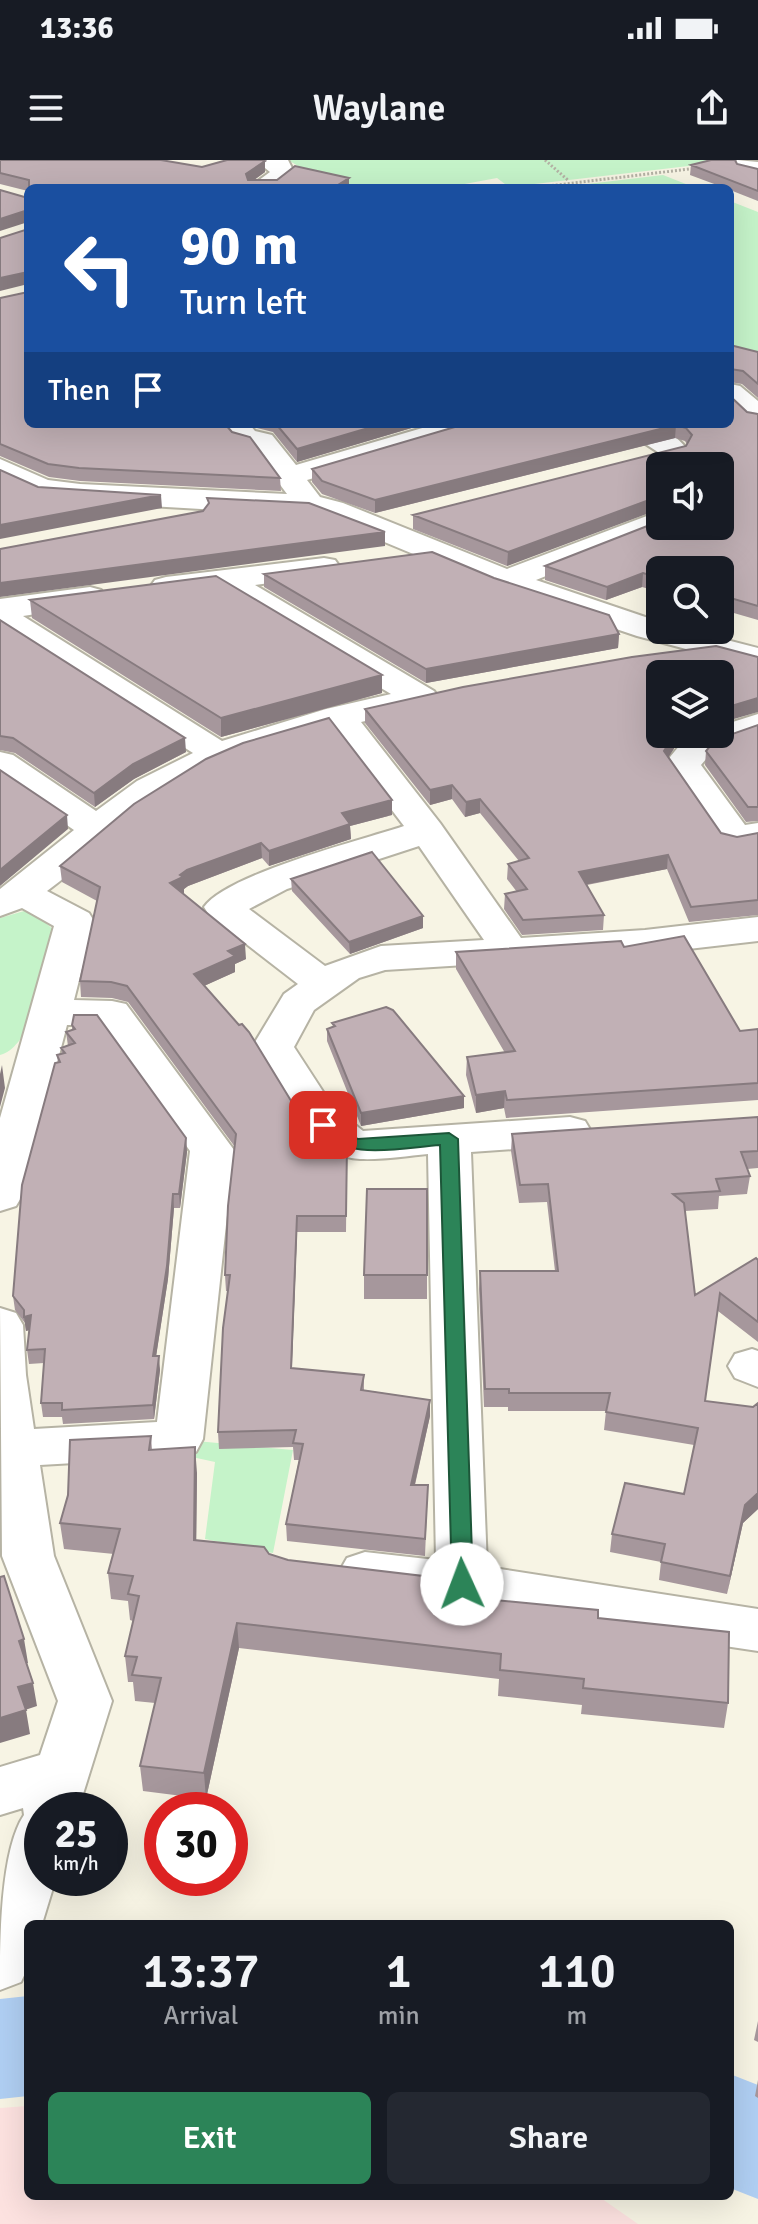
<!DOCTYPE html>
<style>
body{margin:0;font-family:Signika,sans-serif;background:#242831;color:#f1f3f6;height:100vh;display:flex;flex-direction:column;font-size:30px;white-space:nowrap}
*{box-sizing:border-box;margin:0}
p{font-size:26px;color:#9ea1a6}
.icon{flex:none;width:44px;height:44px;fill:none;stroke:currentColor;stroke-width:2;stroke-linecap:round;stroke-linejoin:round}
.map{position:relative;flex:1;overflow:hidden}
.details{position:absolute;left:24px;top:1760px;width:710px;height:280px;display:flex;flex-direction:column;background:#171b24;border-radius:12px;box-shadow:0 8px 32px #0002}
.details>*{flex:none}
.guide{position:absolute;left:24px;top:24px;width:710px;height:244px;border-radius:12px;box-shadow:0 8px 32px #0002;background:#1a4fa0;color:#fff;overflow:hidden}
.fabs{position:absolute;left:646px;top:292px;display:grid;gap:16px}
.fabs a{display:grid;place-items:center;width:88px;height:88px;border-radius:12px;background:#171b24;box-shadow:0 8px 32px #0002;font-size:40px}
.speed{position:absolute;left:24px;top:1632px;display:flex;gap:16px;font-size:40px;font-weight:700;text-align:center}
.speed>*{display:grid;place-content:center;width:104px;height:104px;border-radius:50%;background:#171b24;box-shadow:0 8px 32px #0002;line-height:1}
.speed small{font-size:20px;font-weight:400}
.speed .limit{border:12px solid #d22;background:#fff;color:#111}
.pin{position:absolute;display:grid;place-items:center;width:68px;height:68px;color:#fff;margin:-34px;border-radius:16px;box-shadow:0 4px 12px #0006}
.me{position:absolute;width:88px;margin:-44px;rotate:358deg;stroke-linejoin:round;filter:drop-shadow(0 0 6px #0008)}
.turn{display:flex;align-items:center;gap:28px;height:168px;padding:0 24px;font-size:36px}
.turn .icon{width:104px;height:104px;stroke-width:2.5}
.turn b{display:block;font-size:56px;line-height:68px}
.then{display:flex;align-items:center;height:76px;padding:0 24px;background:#0003;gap:16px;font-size:30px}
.eta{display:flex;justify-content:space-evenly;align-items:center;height:136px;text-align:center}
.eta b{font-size:48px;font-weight:600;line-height:56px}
.button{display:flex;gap:16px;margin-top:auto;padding:16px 24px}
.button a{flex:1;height:92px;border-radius:12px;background:#2c8458;color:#fff;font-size:32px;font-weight:600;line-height:92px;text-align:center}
.button a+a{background:#242831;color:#f1f3f6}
.status{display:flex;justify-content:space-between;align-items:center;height:56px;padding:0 40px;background:#171b24;direction:ltr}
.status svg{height:22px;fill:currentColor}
header{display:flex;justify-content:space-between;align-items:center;height:104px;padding:0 24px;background:#171b24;font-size:36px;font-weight:600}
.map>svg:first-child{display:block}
.education{fill:#fde2e0}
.green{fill:#c5f3c9}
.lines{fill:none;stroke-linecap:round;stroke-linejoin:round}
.river{fill:#b0cff3;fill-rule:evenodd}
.street-casing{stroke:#b6b3a4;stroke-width:4}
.path{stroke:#b4b1a4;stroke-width:3;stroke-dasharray:2 2;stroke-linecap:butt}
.street{fill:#fff;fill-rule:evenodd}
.wall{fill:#a6979c}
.shaded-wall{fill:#877b7f}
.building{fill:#c1b0b5;stroke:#877b7f;stroke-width:2}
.route{fill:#2c8458;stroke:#1d5639;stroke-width:2}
</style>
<div class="status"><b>13:36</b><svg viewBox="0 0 49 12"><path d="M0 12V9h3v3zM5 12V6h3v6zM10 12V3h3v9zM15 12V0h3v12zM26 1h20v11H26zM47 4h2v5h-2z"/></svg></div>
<header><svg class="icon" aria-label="menu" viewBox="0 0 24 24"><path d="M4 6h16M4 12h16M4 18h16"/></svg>Waylane<svg class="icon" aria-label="share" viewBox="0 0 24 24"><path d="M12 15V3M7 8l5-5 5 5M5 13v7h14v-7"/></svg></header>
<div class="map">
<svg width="758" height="2064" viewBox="0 0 758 2064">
<rect width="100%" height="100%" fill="#f7f4e4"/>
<!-- education -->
<path class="education" d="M28,1946V2036H598L638,2064H0V1948Z"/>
<!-- green -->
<path class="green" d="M288,0H740L509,27L497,18L443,28H335Z
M663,15L696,28H554Z
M730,41L758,52V200L730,192Z
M31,749L60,776C49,806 32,888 0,895V758Z
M196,1281L293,1290L273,1393L205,1379L215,1302L192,1297Z"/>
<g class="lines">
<!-- river -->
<path class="river" d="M28,1836V1936L0,1939V1839Z
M730,1914L758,1925V2039L730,2028Z"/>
<!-- street casing -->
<g class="street-casing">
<path id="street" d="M255,0H288L295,14L277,28H248L270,12Z
M737,0L758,2V17L737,10L733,5Z
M730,224L740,226L758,241V265L748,262L730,247Z
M219,264H249L255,271L272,275L296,305L436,264H481L477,270L307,320L320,337L343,343L507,409L660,351V366H671L536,420L660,462V470H688L758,488V508L637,476L495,428L322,356L80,342L30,334L0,319V299L48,320L80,324L287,334L252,287L235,283Z
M620,264C663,264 675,270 700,306H670L664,296L624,270Z
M324,398L335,400L340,407L335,414L255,425L434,531L439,538L434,545L361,562L440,663L521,778L645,770L758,757V781L645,794L385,810L359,818L314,850L294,887L333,947L363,971L570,957L585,961L591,971L585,981L570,985L471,992L487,1407L758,1449V1491L365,1432L347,1426L339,1412L347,1398L365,1392L436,1400L428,994C406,996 382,1000 360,999C305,996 277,927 252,887L284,834L298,824L209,755L204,747C227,714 362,680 404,666L330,569C266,587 201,609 146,648C110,673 82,706 47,731L89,753L94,761L74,840L112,841L126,844L234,990L203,1279L196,1292L179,1297L40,1305L54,1396L112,1541L78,1650H42V1718H56L42,1764H28V1807L21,1822L0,1830C0,1782 0,1691 24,1655L23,1648L0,1655V1607L40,1595L58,1541L2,1396L0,1148L16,1153L23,1165L26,1215L34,1269L157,1262L190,991L100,865H67L22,1036L16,1046L0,1051V958L54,766L22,748L0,756V729L74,670L0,619V592L13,595L96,651L137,621L193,593L0,469V439L90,427L101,430L106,437L101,444L23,456L222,581L326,549L391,534L218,430L166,437L155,434L150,427L155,420L166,417ZM419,686L484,780L381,786L325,806L249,749L287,729Z
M758,554V576L712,592L701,605L745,665L758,663V685L735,689L722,686L665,604C683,579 690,574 720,574V566Z
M752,1189L758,1191V1227L735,1218L728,1206L735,1194Z"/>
</g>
<!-- path -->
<path class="path" d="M545,0L569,21
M532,28L697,8"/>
<!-- street -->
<use href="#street" class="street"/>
</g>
<!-- wall -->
<path class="wall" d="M0,0L202,7L265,12L254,20L349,18V28H28V31L0,24Z
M737,4L758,9V41L730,30V28H725L690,15L691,5Z
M0,138L232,272L280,318L281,331L80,321L49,317L0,296Z
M730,185L758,192V238L742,224L730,222Z
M747,252L758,254V460L720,449V410H660V432L642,427L606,440L545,420V406L720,366V306L507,406L413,369V355L686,286L687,284L685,281L675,278L375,353L322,334L312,322V309Z
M252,264H425L297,302L273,272L257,268Z
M264,414L619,474L618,488L426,523L264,427Z
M30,440L382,515V533L221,577L32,458Z
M0,460L186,592L134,619L95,647L15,593L0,590Z
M365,549L660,574H693L675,587L668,597L721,673L737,677L758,673V755L689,762L667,709L587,725L604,755L603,770L522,775L504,749L505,734L517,732L507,719L508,704L519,701L480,653L465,657L452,639L430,645L365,563Z
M758,565V661L746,662L705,605L706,591Z
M392,655L350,666L351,679L269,706L262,698L188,726L184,729V733H183L246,799L235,804V812L204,826L294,983L347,985L346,1072H297L292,1208L364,1215V1230L430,1240V1256L415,1325H428L425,1396L287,1381L286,1364L299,1300H294L293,1287L219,1289L218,1272L228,1131H226L225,1115L235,987L128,842L112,838L81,837L80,821L97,741L62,722L60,706Z
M291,719L423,768L350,794L292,731Z
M624,787L740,871L758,869V940L506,958L504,948L476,953L466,915L467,897L505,893L456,809V792Z
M332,863L464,948L361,966L327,881V869L333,867Z
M72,865L186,978L187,992L180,1048H174L168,1119L156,1196L160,1210L154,1259L63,1264L62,1257H43L41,1243L44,1203L29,1204L27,1190L29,1170L26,1171L25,1163L15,1150L13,1136L58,902L57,895L62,894L61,888L68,886L66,872L72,870Z
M758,957V1008L747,1009L750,1016L747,1034L719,1036L718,1049L685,1051L695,1135L758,1100V1182L718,1151L705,1241L753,1247L758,1243V1349L743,1363L727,1434L659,1420L661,1402L610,1392L612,1374L684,1334L694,1285L604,1270L606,1251H508V1247H484L479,1129L480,1111H555L547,1042L519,1043L511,991L512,974Z
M364,1115H427V1139H364Z
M151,1276L152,1290L197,1313L196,1380L269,1394L288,1400L457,1424V1437L598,1458L728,1543L724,1568L581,1554L582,1545L498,1536L499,1519L239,1488L206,1639L143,1631L140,1606L155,1543L135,1541L133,1522H128L125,1496L133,1461L130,1460L128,1441L111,1439L108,1413L114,1394L64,1389L60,1363Z
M758,1861V1882L754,1880Z
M758,1920V1938L755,1936Z"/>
<!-- shaded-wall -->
<path class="shaded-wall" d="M265,1V12L246,26V14Z
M349,18V28H333Z
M28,50V62L0,71V59Z
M28,112V124L0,131V118Z
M382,264H425L297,302V289Z
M676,265L675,278L375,353V340Z
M161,335L162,348L0,379V365Z
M660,336V349L507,406L508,392Z
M385,372V386L0,437V423Z
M643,413L642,427L606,440L607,427Z
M619,474L618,488L426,523V509Z
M382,515V533L221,577V558Z
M758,538V552L720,563L721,549Z
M675,574H693L675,587L663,606L664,591Z
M185,578L186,592L134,619L95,647L94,633L133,604Z
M452,625V639L430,645V630Z
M480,639V653L465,657L466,642Z
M392,640V655L350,666L351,679L269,706V691L342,653Z
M67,655L68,669L0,726V710Z
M261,683L262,698L188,726L184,729V733L171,739L170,723L187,710Z
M668,695L667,709L578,726L579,712Z
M423,756V768L350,794L349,782Z
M245,784L246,799L235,804V812L195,830L194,814L228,791Z
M2,905L5,928L0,947V914Z
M505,931L504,948L476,953V935Z
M464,936V948L361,966V953Z
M186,978L187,992L180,1048L179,1034Z
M173,1034L174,1048L168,1119L154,1210L153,1196Z
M297,1056V1072L291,1224V1208Z
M31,1155L33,1169L26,1171L24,1157Z
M159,1196L160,1210L154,1259L153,1245Z
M430,1240V1256L411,1341V1325Z
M195,1287L197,1313L196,1406L194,1380Z
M758,1333V1349L743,1363L727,1434L745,1345Z
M237,1463L239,1488L206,1639L204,1613Z
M24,1479L28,1503L22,1505L19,1481Z
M33,1523L37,1546L22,1551L18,1527Z
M26,1550L30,1574L0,1583V1558Z"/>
<!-- building -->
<path class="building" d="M0,0H161L202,7L227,0H262L265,1L246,14L248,20H277L295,6L349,18L333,28H29V20L0,13Z
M711,0H735L737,4L758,9V31L691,5Z
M0,30L28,38V50L0,59Z
M28,69V112L0,118V78Z
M28,132V264H225L232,272L250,277L280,318L79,308L48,304L0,284V138Z
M730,185L758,192V224L743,211L730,209Z
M730,236L747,252L758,254V446L720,435V410H660V418L643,413L607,427L545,406L660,361V366H720V306H660V336L508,392L413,355L686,286L692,275L686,268L676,265L375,340L322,321L312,309L465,264H730Z
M276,264H382L297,289Z
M0,310L38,327L161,335L0,365Z
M207,338L309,343L385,372L0,423V389L203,351L209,343Z
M432,392L494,418L609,455L619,474L426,509L264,414Z
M216,416L382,515L221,558L30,440Z
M0,460L185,578L133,604L94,633L13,578L0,576Z
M716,486L758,497V538L721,549L720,551V514H660V574H675L664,591L721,673L737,677L758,673V740L691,747L668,695L579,712L604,755L523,760L505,734L527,729L508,704L529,698L480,639L466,642L452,625L430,630L365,549L463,527L632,497Z
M329,558L392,640L342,653L350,664L269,691L261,683L187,710L180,715L183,717L170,723L245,784L228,791L235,796L194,814L239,865L242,864L249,872L293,944L294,983L347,985L346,1056H297L291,1208L364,1215L361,1230L430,1240L411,1325H428L425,1379L286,1364L303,1284L293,1283L296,1270L218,1272L223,1168L230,1115H225L228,1046L236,974L127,826L111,822L80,821L100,727L60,706L134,644L206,599L243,583Z
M758,565V647H748L706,591L715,580Z
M0,610L67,655L0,710Z
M372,692L423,756L349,782L291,719Z
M684,776L740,871L758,869V923L507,940L505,931L476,935L467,897L515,891L456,792L621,781L624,787Z
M386,847L393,850L464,936L361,953L327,869L335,866L332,863Z
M74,855H97L186,978L179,1034H173L167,1106L153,1196H159L153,1245L62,1250V1243H41L45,1189L27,1190L31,1155L24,1157V1150L13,1136L22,1025L55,903L60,902L57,895L65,893L61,888L75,883L66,872L75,869L72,865Z
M758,957V991L741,992L750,1016L716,1019L720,1031L673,1034L684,1043L695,1135L756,1098L758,1100V1162L720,1133L705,1241L753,1247L758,1243V1333L745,1345L730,1416L661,1402L665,1384L612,1374L625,1323L684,1334L698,1268L606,1252L610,1233H509V1229H485L480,1111H558L548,1024L520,1025L512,974Z
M367,1029H427V1115H364Z
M151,1276L149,1290L195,1287L194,1380L264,1387L269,1394L288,1400L423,1416V1420L457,1424L455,1436L598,1450V1458L729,1472L728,1543L583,1528L584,1519L500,1510L501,1494L237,1463L204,1613L140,1606L161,1518L132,1515L137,1497L125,1496L139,1436L128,1434L133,1416L108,1413L120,1369L60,1363L68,1335L70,1280Z
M4,1416L24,1479L19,1481L33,1523L18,1527L26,1550L0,1558V1417Z"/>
<!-- route -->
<path class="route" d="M323,959L358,979L449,973L458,979L473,1424L470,1430L462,1432L455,1430L452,1424L440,985C399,988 343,1003 314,965Z"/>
</svg>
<div class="fabs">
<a><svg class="icon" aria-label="sound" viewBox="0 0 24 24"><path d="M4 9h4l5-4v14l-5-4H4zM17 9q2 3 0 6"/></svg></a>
<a><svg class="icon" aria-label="search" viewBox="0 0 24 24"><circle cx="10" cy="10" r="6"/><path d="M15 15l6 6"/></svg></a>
<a><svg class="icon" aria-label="layers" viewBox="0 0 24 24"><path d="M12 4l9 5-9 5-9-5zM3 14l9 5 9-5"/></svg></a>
</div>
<div class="speed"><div>25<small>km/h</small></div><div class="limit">30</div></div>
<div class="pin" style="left:323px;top:965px;background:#d93025"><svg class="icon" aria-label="arrive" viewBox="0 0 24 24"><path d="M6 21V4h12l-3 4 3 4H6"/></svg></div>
<svg class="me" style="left:462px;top:1424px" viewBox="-20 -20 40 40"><circle r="19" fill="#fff"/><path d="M0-13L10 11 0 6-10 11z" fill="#2c8458"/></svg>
<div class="guide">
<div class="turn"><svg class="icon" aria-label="left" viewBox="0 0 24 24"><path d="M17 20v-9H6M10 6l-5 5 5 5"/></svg><div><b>90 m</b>Turn left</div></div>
<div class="then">Then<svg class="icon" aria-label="arrive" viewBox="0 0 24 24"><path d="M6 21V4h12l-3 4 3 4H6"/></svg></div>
</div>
<section class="details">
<div class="eta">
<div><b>13:37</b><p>Arrival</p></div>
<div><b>1</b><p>min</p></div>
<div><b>110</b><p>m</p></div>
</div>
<div class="button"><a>Exit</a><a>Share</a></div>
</section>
</div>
